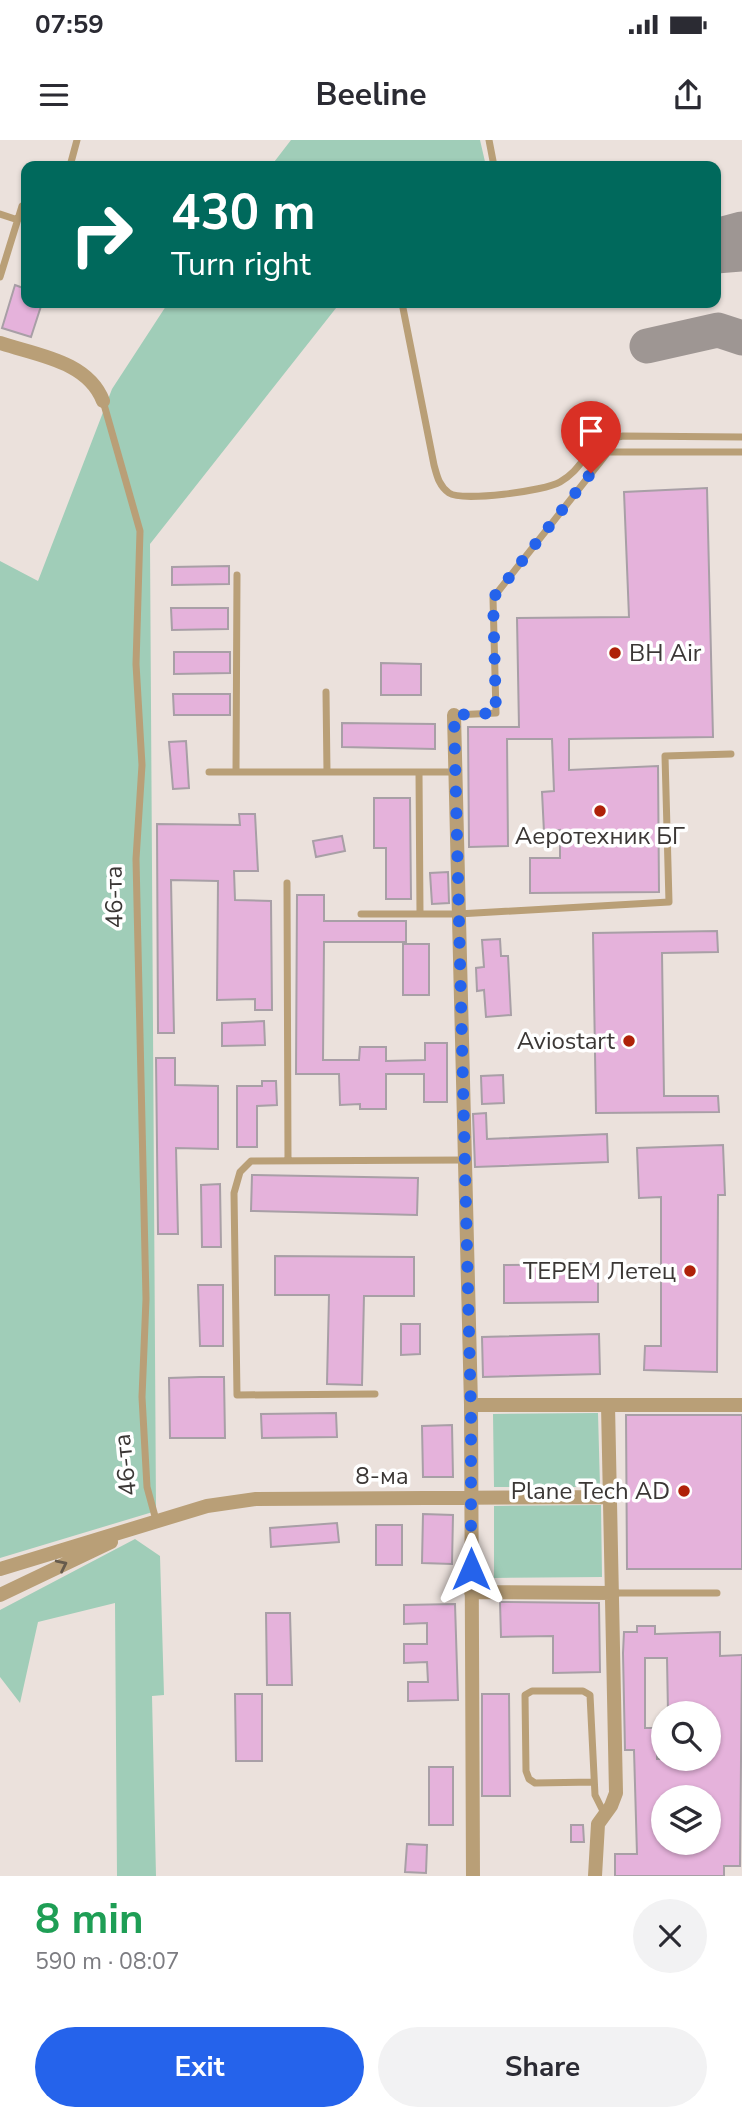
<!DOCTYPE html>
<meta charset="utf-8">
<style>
body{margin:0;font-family:"Nunito Sans",sans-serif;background:#f2f2f3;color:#2b2b33;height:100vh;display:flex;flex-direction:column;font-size:26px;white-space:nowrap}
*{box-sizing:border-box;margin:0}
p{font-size:23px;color:#7c7c81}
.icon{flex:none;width:38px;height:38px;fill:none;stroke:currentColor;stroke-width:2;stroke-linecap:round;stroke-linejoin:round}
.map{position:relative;height:1736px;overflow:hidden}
.side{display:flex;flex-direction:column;background:#fff;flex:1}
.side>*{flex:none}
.guide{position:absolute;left:21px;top:21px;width:700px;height:147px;border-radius:14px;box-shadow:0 2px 5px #0004;background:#00695c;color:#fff;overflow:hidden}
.fabs{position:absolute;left:651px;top:1561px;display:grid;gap:14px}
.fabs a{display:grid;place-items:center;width:70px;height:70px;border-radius:50%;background:#fff;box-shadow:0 2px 5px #0004;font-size:35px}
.pin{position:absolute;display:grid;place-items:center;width:60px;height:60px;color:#fff;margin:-72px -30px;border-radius:50% 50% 50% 0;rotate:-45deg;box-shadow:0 0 7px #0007}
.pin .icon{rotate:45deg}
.me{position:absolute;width:77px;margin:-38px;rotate:0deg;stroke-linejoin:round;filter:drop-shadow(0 0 5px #0008)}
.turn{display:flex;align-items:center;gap:24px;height:147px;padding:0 35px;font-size:32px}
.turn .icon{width:91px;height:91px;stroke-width:2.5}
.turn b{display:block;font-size:49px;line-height:60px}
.round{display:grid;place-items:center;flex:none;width:74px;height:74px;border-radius:37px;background:#f2f2f3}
.headline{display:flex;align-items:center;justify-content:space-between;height:119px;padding:0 35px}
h1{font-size:42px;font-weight:700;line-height:52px;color:#1e9e55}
.action{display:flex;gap:14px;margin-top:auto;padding:14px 35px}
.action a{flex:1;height:80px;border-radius:42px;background:#2563eb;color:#fff;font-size:28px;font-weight:700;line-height:80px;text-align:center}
.action a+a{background:#f2f2f3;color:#2b2b33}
.status{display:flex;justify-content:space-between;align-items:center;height:49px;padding:0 35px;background:#fff;direction:ltr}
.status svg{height:19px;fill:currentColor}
header{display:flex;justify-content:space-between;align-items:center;height:91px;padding:0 35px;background:#fff;font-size:32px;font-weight:700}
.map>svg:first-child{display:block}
.green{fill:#a0cdb8}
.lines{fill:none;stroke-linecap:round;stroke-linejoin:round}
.taxiway{stroke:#9e9693;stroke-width:35}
.building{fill:#e5b2db;stroke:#a89fa6;stroke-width:2;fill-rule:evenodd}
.lane{stroke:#b99f77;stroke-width:7}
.street{stroke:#b99f77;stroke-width:14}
.oneway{stroke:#675b4c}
.route{stroke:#2563eb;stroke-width:12;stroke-dasharray:0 21.6}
.poi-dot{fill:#af2108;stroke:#fff;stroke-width:2.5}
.labels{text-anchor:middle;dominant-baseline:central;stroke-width:7;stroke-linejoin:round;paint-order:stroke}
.poi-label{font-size:24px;fill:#3b3735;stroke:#fff;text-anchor:end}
.street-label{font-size:24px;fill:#3b3735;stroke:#fff}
</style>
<div class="status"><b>07:59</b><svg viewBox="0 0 49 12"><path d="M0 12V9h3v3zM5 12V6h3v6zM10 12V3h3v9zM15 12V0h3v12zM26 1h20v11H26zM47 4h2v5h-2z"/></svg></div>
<header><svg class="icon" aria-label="menu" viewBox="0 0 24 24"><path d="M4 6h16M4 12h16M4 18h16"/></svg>Beeline<svg class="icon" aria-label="share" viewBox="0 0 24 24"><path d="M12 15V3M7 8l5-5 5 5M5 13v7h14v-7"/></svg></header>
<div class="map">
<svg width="742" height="1736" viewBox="0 0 742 1736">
<rect width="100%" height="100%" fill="#ebe1dc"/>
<!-- green -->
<path class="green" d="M291,0H480L486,26H271Z
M168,163H340L150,404L156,1371L0,1418V421L38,441L112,249Z
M598,1273L600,1347H494L493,1274Z
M601,1365L602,1437L494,1438V1366Z
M135,1399L160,1416L164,1555L152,1556L156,1736H117L115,1463L38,1482L20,1563L0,1537V1470Z"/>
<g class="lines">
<!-- taxiway -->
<path class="taxiway" d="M716,96L742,89
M716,116L742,114
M647,206L718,190L742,198"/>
</g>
<!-- building -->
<path class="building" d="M15,145L26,149V163H42L31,197L2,188Z
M707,348L713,597L569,599V630L658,626L659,752L530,753V718H560V690L544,692L542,652L554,651L552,599H507L508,706L469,707L468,587H519L517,478L629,477L624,352Z
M229,426V444L172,445V427Z
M171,468H228V489L172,490Z
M174,512H230V533L174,534Z
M381,523L421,524V555H381Z
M173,554H230V575H174Z
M342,583L435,584V609L342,607Z
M186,601L189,648L173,649L169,602Z
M374,658H410L411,759H386V708H374Z
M239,674H255L258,731H234L235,760L271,761L272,870H255V859L217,860L218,741L171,740L174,893H158L157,684L240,685Z
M342,696L345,711L316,717L313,701Z
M448,732L449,763L432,764L430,733Z
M297,755H324V781H406V802H324L323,920H359L360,907H386V921L425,920V903H447V962H424V934H386V969H360V964L340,965L339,934H296Z
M717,791L718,812L662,813L664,956H718L719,972L596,973L593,793Z
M500,799L501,816H508L511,875L486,877L484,850L477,851L476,828L484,827L482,800Z
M403,804H429V855H403Z
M264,881L265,905L222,906V883Z
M156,918H175V945L218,946V1009L176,1008L178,1094H158Z
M503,935L504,963L482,964L481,936Z
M262,941H276L277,965L257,966V1007H237V946H262Z
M486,973L487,999L607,994L608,1022L475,1027L473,974Z
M723,1005L725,1055H718L717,1232L644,1230L645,1206H661V1057L639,1058L637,1008Z
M252,1035L418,1038L417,1075L251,1071Z
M220,1044L221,1107H202L201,1045Z
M275,1116L414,1117V1156H364L362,1245L327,1244L329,1155H275Z
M598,1124V1162L504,1163V1125Z
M198,1145H223V1206H200Z
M401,1184H420V1214L401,1215Z
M599,1194L600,1234L483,1237L482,1197Z
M200,1237H224L225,1298H170L169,1238Z
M336,1273L337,1297L262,1298L261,1274Z
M626,1275H742V1429H627Z
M452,1285L453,1337H423L422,1286Z
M423,1374L453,1375L452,1424L422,1423Z
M337,1383L339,1402L271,1407L270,1388Z
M376,1385H402V1425H376Z
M500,1462L599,1463L600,1532L553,1533V1496L501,1497Z
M455,1464L458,1560L408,1561V1542H428L427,1522L404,1523V1504H427V1483L404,1484V1465Z
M266,1473H290L292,1545H267Z
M637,1486H655V1494L720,1492V1516L742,1515L740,1726H724V1736H615V1714H637L634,1610H625L623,1513L624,1492H637ZM645,1518H667L668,1573H709V1619H657V1588H645ZM663,1657H709V1703H663Z
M235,1554H262V1621H236Z
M482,1554H509L510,1656H482Z
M429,1627H453V1685H429Z
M571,1685H583L584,1702H571Z
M407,1704L427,1705L426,1733L405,1732Z"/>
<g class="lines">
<!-- lane -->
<path class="lane" d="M489,0L494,26
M70,26L77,0
M0,74L18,80
M0,137L22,66L26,63
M402,163L434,325C437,336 439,346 449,353C462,362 545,351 560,342C589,325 582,303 623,296L742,297
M103,261L140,391L136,524L142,625L136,719L146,1159L142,1257L147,1347L156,1380
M326,552L327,632
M454,575L496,573L493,458L608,312H742
M209,632H455
M236,632L237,435
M419,632L420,774
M287,743L288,1020
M361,774H458L669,762L665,616L731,614
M375,1254L237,1255L234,1053L240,1032L251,1021L465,1020
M614,1453H717
M594,1642L535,1643L529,1639L526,1631L525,1555L532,1551H583L590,1555L595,1655L605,1675"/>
<!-- street -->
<path class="street" d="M0,203C36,215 88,221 103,261
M454,575L471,1265L473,1736
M471,1265H742
M0,1429L207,1366L256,1359L610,1357
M471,1452L613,1453
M0,1455L111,1402
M595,1736L598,1684L611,1666L616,1653L608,1265"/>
</g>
<!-- one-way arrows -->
<defs><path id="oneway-chevron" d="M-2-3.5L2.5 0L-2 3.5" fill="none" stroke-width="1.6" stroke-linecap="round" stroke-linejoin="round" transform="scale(1.75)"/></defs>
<use class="oneway" href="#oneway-chevron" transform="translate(62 1425) rotate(-26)"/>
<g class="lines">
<!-- route -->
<path class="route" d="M471,1429V1274L454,575L496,573L493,458L591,333"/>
</g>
<!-- markers -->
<g class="poi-dot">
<circle cx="615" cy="513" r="7"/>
<circle cx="600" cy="671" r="7"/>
<circle cx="629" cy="901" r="7"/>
<circle cx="690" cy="1131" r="7"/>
<circle cx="684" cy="1351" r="7"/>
</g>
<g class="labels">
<!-- poi labels -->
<g class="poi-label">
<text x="629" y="513" text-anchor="start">BH Air</text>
<text x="600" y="696" text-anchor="middle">Аеротехник БГ</text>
<text x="615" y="901">Aviostart</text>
<text x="676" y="1131">ТЕРЕМ Летец</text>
<text x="670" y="1351">Plane Tech AD</text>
</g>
<!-- street labels -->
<g class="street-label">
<text transform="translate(114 757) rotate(-91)">46-та</text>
<text transform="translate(125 1325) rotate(-96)">46-та</text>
<text x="382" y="1336">8-ма</text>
</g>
</g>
</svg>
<div class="fabs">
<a><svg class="icon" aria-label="search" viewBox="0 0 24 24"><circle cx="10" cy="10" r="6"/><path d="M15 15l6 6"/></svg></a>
<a><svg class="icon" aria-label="layers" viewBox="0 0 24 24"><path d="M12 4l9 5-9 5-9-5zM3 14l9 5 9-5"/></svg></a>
</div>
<div class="pin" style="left:591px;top:333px;background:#d93025"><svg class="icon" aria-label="arrive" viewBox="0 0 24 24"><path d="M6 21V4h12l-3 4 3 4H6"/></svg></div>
<svg class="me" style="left:471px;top:1429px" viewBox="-20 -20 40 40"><path d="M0-17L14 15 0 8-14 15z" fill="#2563eb" stroke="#fff" stroke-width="4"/></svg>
<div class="guide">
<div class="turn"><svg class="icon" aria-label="right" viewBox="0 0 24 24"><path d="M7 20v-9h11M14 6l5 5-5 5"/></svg><div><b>430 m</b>Turn right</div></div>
</div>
</div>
<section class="side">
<div class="headline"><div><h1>8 min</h1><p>590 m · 08:07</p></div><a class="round"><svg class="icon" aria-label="close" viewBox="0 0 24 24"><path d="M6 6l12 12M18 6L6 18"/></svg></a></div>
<div class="action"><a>Exit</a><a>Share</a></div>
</section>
